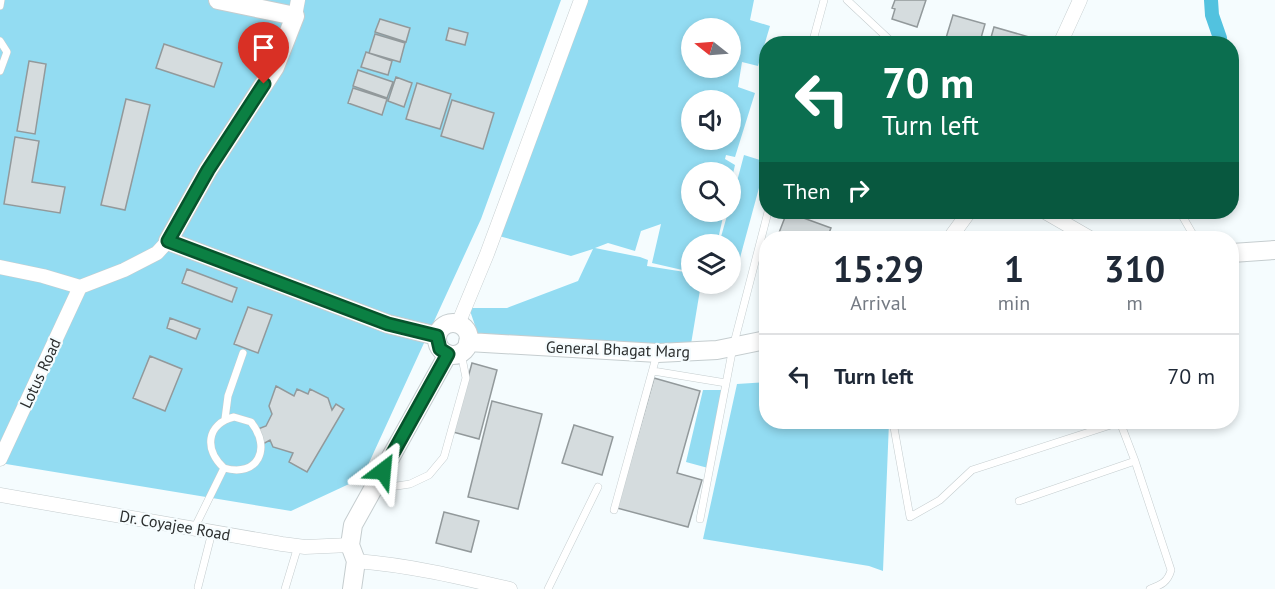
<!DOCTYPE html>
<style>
body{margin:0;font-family:"PT Sans",sans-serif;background:#f2f2f3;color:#1f2937;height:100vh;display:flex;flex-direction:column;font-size:22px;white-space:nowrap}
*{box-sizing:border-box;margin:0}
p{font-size:20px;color:#747a83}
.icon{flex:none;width:33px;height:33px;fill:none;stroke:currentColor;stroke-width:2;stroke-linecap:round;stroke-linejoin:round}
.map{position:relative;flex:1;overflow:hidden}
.side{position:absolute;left:759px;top:231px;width:480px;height:198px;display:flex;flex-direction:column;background:#fff;border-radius:24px;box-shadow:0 3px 9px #0003}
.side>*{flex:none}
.guide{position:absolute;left:759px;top:36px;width:480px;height:183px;border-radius:24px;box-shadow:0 3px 9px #0003;background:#0b6e4f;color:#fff;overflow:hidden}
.needle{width:39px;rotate:287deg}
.buttons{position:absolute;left:681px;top:18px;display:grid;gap:12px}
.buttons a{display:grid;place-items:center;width:60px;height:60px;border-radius:50%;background:#fff;box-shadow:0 3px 9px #0003;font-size:30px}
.pin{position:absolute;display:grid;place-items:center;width:51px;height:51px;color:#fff;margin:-62px -26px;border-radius:50% 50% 50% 0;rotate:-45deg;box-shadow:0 0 6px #0007}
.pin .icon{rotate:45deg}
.me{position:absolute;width:66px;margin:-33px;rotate:29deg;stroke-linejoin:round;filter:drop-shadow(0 0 4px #0008)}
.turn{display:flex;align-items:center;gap:21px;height:126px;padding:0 24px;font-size:27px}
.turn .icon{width:78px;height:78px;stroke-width:2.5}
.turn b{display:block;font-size:42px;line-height:51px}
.then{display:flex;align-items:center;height:57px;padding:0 24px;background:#0003;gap:12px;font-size:22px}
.eta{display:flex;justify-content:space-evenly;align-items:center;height:102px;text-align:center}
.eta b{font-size:36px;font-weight:700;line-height:42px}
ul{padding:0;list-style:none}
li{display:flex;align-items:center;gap:18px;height:84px;padding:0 24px;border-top:2px solid #e0e1e3}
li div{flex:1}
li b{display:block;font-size:22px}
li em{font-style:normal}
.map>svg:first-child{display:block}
.green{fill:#93dcf2;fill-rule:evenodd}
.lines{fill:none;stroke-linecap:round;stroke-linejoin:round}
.canal{stroke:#52c2df;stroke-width:14}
.building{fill:#d5dcde;stroke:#92999b;stroke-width:1.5}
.lane-casing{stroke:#c5cdcf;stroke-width:8}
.street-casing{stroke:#c5cdcf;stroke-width:15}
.secondary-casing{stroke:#c5cdcf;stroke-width:20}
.lane{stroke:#fff;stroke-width:7}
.street{stroke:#fff;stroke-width:14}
.secondary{stroke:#fff;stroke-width:18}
.route-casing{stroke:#07532c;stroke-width:15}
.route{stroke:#0b8043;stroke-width:10}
.labels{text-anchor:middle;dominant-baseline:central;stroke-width:4.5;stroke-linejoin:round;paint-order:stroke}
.street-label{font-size:16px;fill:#2b2e2e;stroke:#f5fcfe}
</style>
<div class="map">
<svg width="1275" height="589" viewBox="0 0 1275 589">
<rect width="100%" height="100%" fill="#f5fcfe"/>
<!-- green -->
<path class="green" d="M0,0H561L481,219L362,478L291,511L0,463Z
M585,0H754L750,20L770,26L758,66L742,62L738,87L755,93L735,157L726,155L725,159L735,165L731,182L730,172H692V212H701L723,217L717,244H692L691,272L652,263L661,224L641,231L635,251L608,243L595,248L640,257L648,260L647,266L691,273L692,284H701L691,344L596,343L478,334L469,308H507L578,281L593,249L571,256L499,236ZM692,28H730V68H692ZM692,100H730V140H692Z
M744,155L766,162L734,280L731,279L730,244H719L728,212H730L731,204Z
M766,382V422H889L883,571L869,566L703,539L737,384Z
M703,390H724L708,468L686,462Z"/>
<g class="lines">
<!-- canal -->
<path class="canal" d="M1211,0L1212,15L1220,38"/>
</g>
<!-- building -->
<path class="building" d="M895,0H926L917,27L892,19L895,9L892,8Z
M953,15L985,24L981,38L990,41L994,27L1036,39L1035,44H966L946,38Z
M380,19L410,28L406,42L375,32Z
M449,28L468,33L465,45L446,40Z
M375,34L405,43L400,62L369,53Z
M164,44L222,63L214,87L156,68Z
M366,52L392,61L388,75L361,67Z
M29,61L46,64L35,134L17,131Z
M358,70L393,82L387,98L353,86Z
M396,77L412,83L404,107L388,101Z
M417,83L451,94L440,129L406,119Z
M353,88L387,99L382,115L348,103Z
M126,99L150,105L125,210L101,205Z
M452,100L494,113L483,149L441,136Z
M15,137L39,141L32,182L65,187L60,213L4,204Z
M787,212L831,228L827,238H777Z
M187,269L237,288L232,302L182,283Z
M248,307L272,315L258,353L234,344Z
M170,318L200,329L196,339L167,328Z
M150,356L182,369L165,411L133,398Z
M472,363L497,370L479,439L453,432Z
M654,378L700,391L677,473L702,480L688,527L617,508Z
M276,386L294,396L297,389L308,394L310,389L328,398L332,410L336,404L344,409L307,472L289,462L293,453L273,447L270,440L263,444L258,429L266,426L272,414L269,406Z
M492,401L542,414L518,509L468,497Z
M574,425L613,437L602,475L562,463Z
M444,512L479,521L471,552L436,543Z"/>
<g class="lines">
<!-- lane casing -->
<g class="lane-casing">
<path id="lane" d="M847,0L894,44
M0,6L1,0
M0,41L7,52L0,71
M812,44L824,0
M1180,212L1195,238
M653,371L726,383
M234,417L251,422C272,448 258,478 224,468C204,450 206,424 234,417Z
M225,419L228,396L243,353
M893,422L910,517L940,500L972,470L1120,422L1135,461L1171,570C1168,582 1161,585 1150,589
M377,489L410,484L429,475L444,457L466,378L461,353
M1019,501L1135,461
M614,510L657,354
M700,519L733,347L768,212
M194,529L224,468
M198,587L212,532
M285,589L298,546
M548,589L598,487"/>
</g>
<!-- street casing -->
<g class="street-casing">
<path id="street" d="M295,16L298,0
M1060,44L1080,0
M1045,212L1090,238
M950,238L969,212
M0,267L43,276L80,287L124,270L157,253L168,241
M458,324L487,254L581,0
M0,459L80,287
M0,495L282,544L305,547L350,545
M356,561C408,565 459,577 510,589"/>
</g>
<!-- secondary casing -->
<g class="secondary-casing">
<path id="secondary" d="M218,0L295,16L275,67L208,170L168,241L388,324L437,336
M1232,253L1275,250
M437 339a16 16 0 1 1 32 0a16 16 0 1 1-32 0Z
M468,342L658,353L717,350L766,340
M352,589L356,561L350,545L353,525L448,354"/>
</g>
<!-- lane -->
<use href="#lane" class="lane"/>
<!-- street -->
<use href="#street" class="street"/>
<!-- secondary -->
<use href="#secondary" class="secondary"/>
</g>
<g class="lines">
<!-- route casing -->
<g class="route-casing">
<path id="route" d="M264,84L208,170L168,241L388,324L437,336L440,349L448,354L383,471"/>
</g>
<!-- route -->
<use href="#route" class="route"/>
</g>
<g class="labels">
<!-- street labels -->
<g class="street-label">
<text transform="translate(618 349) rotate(2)">General Bhagat Marg</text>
<text transform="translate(40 373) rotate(-65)">Lotus Road</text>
<text transform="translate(175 525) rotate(10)">Dr. Coyajee Road</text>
</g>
</g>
</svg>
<div class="buttons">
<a><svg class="needle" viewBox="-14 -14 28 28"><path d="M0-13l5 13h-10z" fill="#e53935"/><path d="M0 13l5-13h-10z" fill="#747a83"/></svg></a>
<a><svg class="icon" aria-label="sound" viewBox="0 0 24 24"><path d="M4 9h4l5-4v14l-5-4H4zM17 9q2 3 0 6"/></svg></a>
<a><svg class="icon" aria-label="search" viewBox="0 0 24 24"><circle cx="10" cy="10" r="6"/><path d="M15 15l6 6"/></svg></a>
<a><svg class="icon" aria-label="layers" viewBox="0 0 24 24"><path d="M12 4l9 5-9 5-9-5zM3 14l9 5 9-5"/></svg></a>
</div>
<div class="pin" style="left:264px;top:84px;background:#d93025"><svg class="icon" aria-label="arrive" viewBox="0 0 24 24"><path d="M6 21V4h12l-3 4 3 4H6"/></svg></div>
<svg class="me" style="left:383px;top:471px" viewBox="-20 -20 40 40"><path d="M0-17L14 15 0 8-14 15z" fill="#0b8043" stroke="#fff" stroke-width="4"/></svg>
<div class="guide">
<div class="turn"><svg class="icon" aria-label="left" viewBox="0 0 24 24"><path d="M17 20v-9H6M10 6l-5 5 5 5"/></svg><div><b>70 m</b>Turn left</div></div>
<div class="then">Then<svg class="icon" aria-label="right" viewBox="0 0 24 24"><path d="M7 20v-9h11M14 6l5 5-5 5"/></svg></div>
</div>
<section class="side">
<div class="eta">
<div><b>15:29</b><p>Arrival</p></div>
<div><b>1</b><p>min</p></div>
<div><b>310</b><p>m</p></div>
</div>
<ul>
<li><svg class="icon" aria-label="left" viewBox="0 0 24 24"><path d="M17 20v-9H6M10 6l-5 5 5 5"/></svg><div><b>Turn left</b></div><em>70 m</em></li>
</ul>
</section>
</div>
